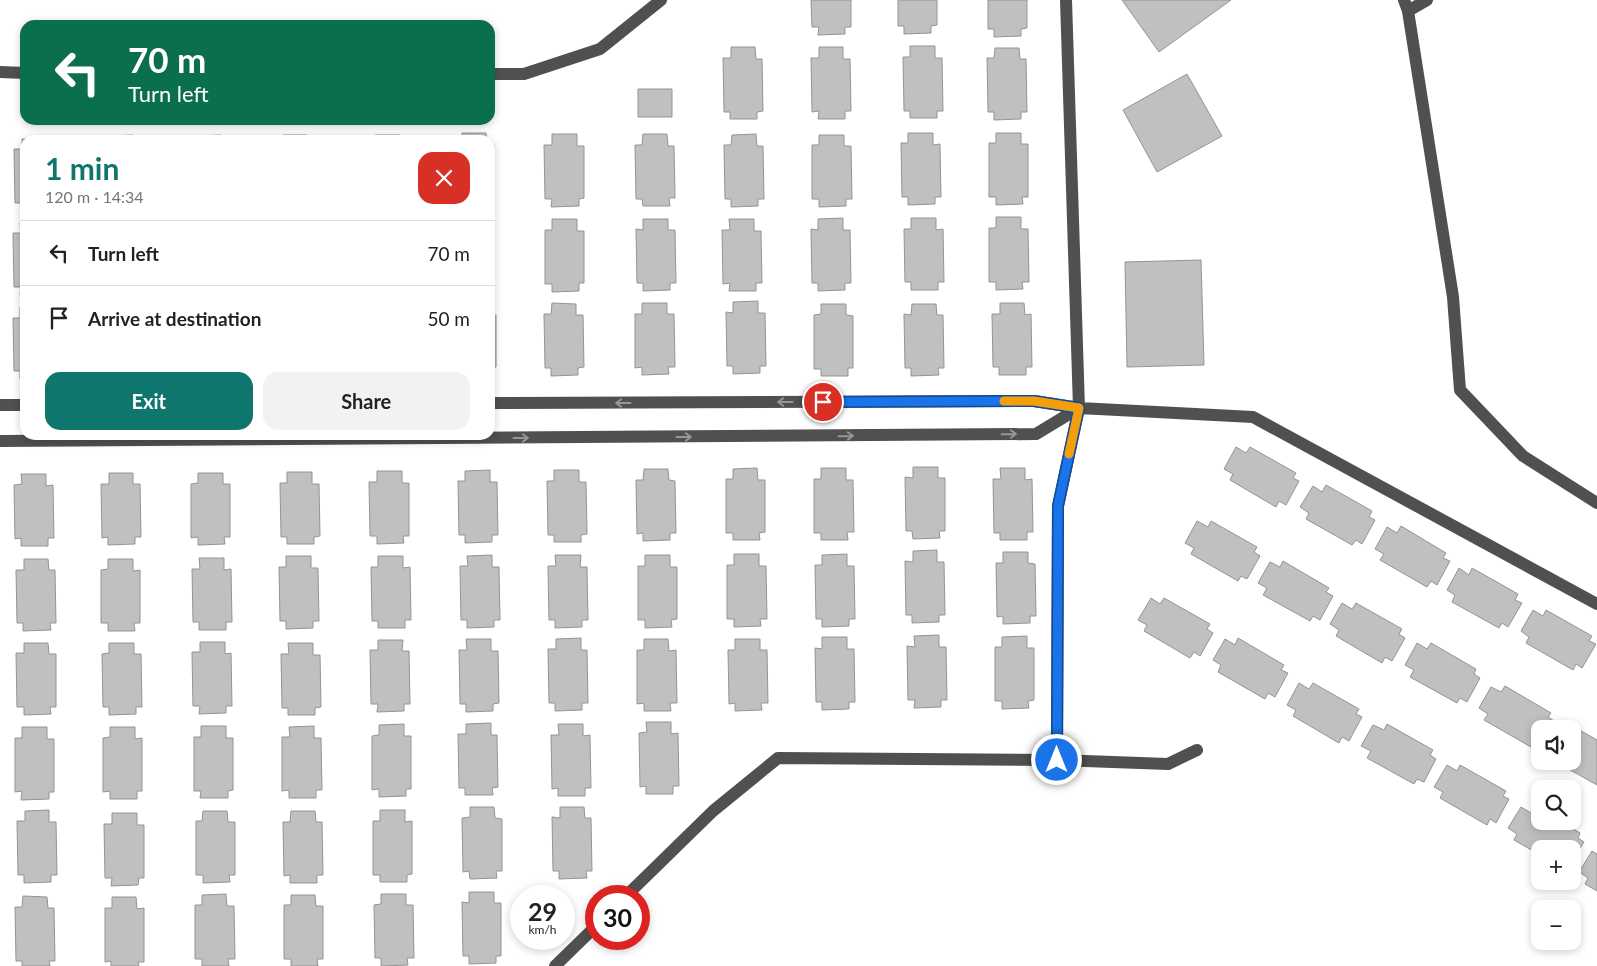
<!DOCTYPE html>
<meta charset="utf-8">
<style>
body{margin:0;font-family:Lato,sans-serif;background:#f2f2f2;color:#222;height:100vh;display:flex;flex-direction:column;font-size:19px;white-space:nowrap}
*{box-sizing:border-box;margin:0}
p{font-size:16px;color:#767676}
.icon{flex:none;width:28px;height:28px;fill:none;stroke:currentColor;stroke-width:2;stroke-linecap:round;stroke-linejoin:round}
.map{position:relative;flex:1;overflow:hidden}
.side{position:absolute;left:20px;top:135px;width:475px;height:305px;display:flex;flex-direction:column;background:#fff;border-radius:15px;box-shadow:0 2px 8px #0003}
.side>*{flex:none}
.guide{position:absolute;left:20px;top:20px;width:475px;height:105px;border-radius:15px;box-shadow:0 2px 8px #0003;background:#0b6e4f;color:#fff;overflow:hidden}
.buttons{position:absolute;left:1531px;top:720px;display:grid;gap:10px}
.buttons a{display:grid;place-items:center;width:50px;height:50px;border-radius:10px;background:#fff;box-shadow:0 2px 8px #0003;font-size:25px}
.speed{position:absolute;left:510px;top:885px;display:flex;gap:10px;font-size:25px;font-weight:700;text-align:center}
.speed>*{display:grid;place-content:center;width:65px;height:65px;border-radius:50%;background:#fff;box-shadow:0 2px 8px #0003;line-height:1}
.speed small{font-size:12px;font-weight:400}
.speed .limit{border:8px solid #d22;background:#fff;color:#111}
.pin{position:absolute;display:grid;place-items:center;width:42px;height:42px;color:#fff;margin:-21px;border:2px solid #fff;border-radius:50%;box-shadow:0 1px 5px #0007}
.me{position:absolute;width:55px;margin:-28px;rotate:0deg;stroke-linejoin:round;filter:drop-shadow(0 0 4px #0008)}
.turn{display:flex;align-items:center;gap:18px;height:105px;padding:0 25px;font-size:22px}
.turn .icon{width:65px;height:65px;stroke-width:2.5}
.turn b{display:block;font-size:35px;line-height:42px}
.round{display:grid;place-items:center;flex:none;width:52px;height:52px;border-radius:15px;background:#f2f2f2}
.summary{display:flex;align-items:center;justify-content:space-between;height:85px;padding:0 25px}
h1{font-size:30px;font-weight:700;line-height:38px;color:#0f766e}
.action{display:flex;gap:10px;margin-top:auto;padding:10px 25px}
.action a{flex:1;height:58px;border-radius:15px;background:#0f766e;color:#fff;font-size:20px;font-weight:700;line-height:58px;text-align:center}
.action a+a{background:#f2f2f2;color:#222}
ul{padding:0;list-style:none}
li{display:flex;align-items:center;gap:15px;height:65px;padding:0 25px;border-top:1px solid #e0e0e0}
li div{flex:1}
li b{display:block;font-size:19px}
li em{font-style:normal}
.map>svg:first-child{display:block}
.building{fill:#c0c0c0;stroke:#949494}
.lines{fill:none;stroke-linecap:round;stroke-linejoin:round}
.minor{stroke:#505050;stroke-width:12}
.oneway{stroke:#969696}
.route-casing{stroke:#114b97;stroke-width:12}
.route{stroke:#1a73e8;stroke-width:9}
.slow{stroke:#f59e0b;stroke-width:9}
</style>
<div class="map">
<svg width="1597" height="966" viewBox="0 0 1597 966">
<rect width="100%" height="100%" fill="#fff"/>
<!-- building -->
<path class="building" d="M811,0H851V27H845V34L818,35L819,27H812Z
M898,0H937V25L931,26V33L904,34V26H898Z
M988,0H1027V28L1021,29V36L994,37V29H988Z
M1122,0H1231L1159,52Z
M910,46H935V58H942L943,111H937V118H910V111H904L903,57H910Z
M731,47H755L756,59H762L763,111L757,112V119H730V112H724L723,58H731Z
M819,47H843V59H850L851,111H845V119H818L819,111L812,112L811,58H819Z
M995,48H1019L1020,59H1026L1027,112H1021V119L994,120V112H988L987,58H994Z
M1187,74L1222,136L1157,172L1123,110Z
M638,89H672V117H638Z
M462,133H486L487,140H462Z
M908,133H933V145L940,144L941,197H935V204L908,205V197H902L901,143H908Z
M996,133H1021V144H1028V197H1022L1023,204L996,205V197H989V143H996Z
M552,134H577V146H584V198L579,199V206L551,207L552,199H545L544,145H552Z
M643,134H667L668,146H674L675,198H669L670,206H643L642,199H636L635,145H642Z
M756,134L757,146H763L764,199H758V206L731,207V199H725L724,145H731L732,135Z
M133,135V140H108V136Z
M221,135V140H196V136Z
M283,135H307L308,140H283Z
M375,135H400V140H375Z
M819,135H844V146H851L852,199H846V206L819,207V199H812V145H819Z
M22,139H47L25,140V211H22V203H15L14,149H22Z
M490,145H494V197H490Z
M996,217H1021V229H1028L1029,282H1022L1023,289L996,290V282H989V228H996Z
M843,218V230H850L851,283H845V290L818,291V283H812L811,229L818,230V219Z
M911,218H936V230L943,229L944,282H938V290H911V282H905L904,229H911Z
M552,219H577V231H584V283H579V291L552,292V284H545V230H552Z
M643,219H668V230H675L676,283H670V290L643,291V283H637L636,229L643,230Z
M729,219H754V231H761L762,283H756V291H729L730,283L723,284L722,230H730Z
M20,223H25V295H20L21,287H14L13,233H21Z
M490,230L494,231V283H490Z
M1201,260L1204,365L1127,367L1125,262Z
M758,301V313H765L766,366H760V373L733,374V366H727L726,312L733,313V302Z
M552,303L576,304V315H583L584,367L578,368V375L551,376V368H545L544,314H551Z
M642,303H667V314H674L675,367H668L669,374L642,375V367L635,368V314H642Z
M1000,303H1024L1025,315L1031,314L1032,367H1026V375H999V367H993L992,314H1000Z
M821,304H846V315L853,316V368H848V376H821V369H814V315L821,314Z
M912,304H936L937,315H943L944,368H938L939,375L911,376V368H905L904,314L911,315Z
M20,307H25V379H20V371H14L13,318H20Z
M490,315H496V367L490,368V375Z
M1236,447L1246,453L1250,447L1296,473L1293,478L1299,481L1286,505L1279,501L1276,507L1230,480L1233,474L1224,469Z
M913,467H938V478H945V531H939L940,538L913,539L912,531H906L905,477L913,478Z
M757,468L758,480H765V532L759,533L760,540H733V533H726V479H733V469Z
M821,468H846V480H853L854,532H847L848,540H821V533H814V479H821Z
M1000,468H1025V480L1032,479L1033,532H1027V540H1000V533H994L993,479H1001Z
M644,469H668L669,480L675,481L676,533H670V540L643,541V533L637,534L636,480H643Z
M490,470V482H497L498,535H492V542L465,543V535H459L458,481H465V471Z
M554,470H579V482H586L587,534L581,535V542H554V535H548L547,481H554Z
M377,471H402V483H409V536H403L404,543L377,544V536H370L369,482H377Z
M287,472H312V484H319L320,536L314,537V544H287V537H281L280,483H287Z
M109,473H133V484H140L141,537H135V544L108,545V537L102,538L101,484H109Z
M198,473H223V484H230V537H224L225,544L198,545V537L191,538V484L198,483Z
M21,474H46V486L53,485L54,538H48V546H21V538L15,539L14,485L22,484Z
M1326,485L1372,511L1369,517L1375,520L1362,544L1356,540L1352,545L1306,519L1309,513L1300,507L1313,486L1322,492Z
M1197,521L1208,527L1211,521L1257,547L1254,552L1260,556L1247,579L1241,576L1238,581L1191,554L1194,548L1185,543Z
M1401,526L1446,553L1443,558L1450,561L1437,585L1431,581L1427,587L1380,560L1384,554L1375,549L1387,527L1397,533Z
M937,550V562H944L945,615H939V622L912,623V615H906L905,561L913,562V551Z
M1003,552H1028V563L1035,564L1036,616H1030V623L1003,624V616L997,617L996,563H1003Z
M734,554H759V566H766L767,619H760L761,626L734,627V619H727V565H734Z
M847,554V566H854L855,619H849V626L822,627V619H816L815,565H822V555Z
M492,555V567H499L500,620H494V627L467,628V620H461L460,566H468L467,556Z
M555,555H581L580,567H587L588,620H582V627L555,628V620H549L548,566H556Z
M645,555H670V567H677V619L671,620L672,627L645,628V620H638V566H645Z
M286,556H311V568H318L319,621H313V628L286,629V621H280L279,567H286Z
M378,556H403V568L410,567L411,620H405V628H378V621H372L371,567H378Z
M199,558H224V570L231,569L232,622H226V630H199V622H193L192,569H200Z
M24,559H48L49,570H55L56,623H50L51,630L23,631V623H17L16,570H24Z
M108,559H133V571L140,570V623H134L135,631H108V623H101V570L108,569Z
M1283,561L1329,588L1326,592L1333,596L1320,620L1313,616L1310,621L1263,595L1267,588L1258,583L1270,562L1280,567Z
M1459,568L1469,575L1472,568L1518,594L1515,600L1522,603L1508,627L1502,623L1499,628L1452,602L1455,595L1447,590Z
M1151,598L1160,604L1164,598L1210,624L1207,629L1213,633L1200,656L1194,652L1190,658L1144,631L1147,625L1138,620Z
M1342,603L1352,609L1356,603L1402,629L1399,634L1405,638L1392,661L1385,657L1382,663L1336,636L1339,630L1330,624Z
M1533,610L1543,616L1546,610L1592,636L1589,641L1596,644L1582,668L1576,664L1573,670L1526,643L1529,637L1521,631Z
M939,635V647H946L947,700H941V707L914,708L915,700H908L907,646L915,647L914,636Z
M1027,636V648H1034V700L1028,701L1029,708L1002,709V701H995V647H1002V637Z
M822,637H847V649H854L855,702H849V709L822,710V702H816L815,648L822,649Z
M581,638V650H587L588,703H582V710L555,711V703H549L548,649H556V639Z
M1238,638L1284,665L1281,670L1288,673L1275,697L1268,693L1265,699L1218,672L1221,665L1213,660L1225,639L1235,645Z
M466,639H491V651H498L499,703L493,704V711L466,712V704H460L459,650H467Z
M644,639H668L669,651L676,650L677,703H670L671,711H644V703L637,704V650H644Z
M735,639H760V650H767L768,703H761L762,710L735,711V703L729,704L728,650H735Z
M378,640H403L402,651H409L410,704H404V711L377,712L378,704H371L370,650H378Z
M200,642H225V654L231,653L232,706H226V713L199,714L200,706H193L192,652H200Z
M24,643H48L49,654H56V707H50L51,714L24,715V707H17L16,653H24Z
M109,643H134V654H141L142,707H136V714L109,715V707H103L102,654L109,653Z
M288,643H313V655H320L321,707L315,708V715H288V708H282L281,654H289Z
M1417,643L1427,649L1431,643L1476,669L1474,674L1480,678L1467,702L1460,698L1457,703L1410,677L1414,670L1405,665Z
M1299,683L1309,689L1313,683L1359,709L1356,714L1362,717L1349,741L1342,737L1339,743L1293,716L1296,710L1287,705Z
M1505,686L1551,713L1548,717L1554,721L1550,729H1540V744L1534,741L1531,747L1484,720L1488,714L1479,708L1491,687L1501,692Z
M646,722H671V734L678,733L679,786H673V794H646V786L640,787L639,733L647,732Z
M491,723V735H497L498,787L492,788L493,795H465V788H459L458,734H466V724Z
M404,724V736H411V789H406V796L379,797V789L372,790V736L379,735V725Z
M558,724H583V736L590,735L591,788H585V796H558V788L552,789L551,735H559Z
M1387,724L1433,750L1430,755L1436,759L1424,782L1417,779L1414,784L1367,758L1371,751L1361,746L1373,725L1384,730Z
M201,726H226V738H233V790L228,791V798H200L201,791H194V737H201Z
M314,726V738H321L322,790H316V798H289V790L282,791V737H290L289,727Z
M22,727H47V739H54V792H49V799L21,800L22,791L15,792V738H22Z
M110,727H135V739L142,738V791H137V799H110V791L103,792V738L110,737Z
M1576,728L1597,740V785L1556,762L1572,761V734Z
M1447,765L1457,771L1460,765L1506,791L1503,796L1509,799L1496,823L1490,819L1487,825L1440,798L1443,792L1434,787Z
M470,807H494L495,818L502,819V871H496L497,878L470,879L469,871L463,872L462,818L470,817Z
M560,807H584L585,818H591L592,871H586L587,878L559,879V871H553L552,817L560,818Z
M1521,807L1531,813L1534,807L1540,810V821H1560L1580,833L1578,838L1584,842L1572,861V849H1540V855L1514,840L1517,834L1508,828Z
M49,810V822H56L57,875H51V882L24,883V875H18L17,821H25V811Z
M380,810H405V822L412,821V874L407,875V882H380V875H373V821H380Z
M203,811H227L228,822H235V875H229L230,882L203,883V875H196V821H202Z
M291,811H315L316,822H322L323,875H317V883H290V875L284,876L283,822H290Z
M112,813H137V825H144V878H139L138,885L111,886L112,878H105L104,824H112Z
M1592,851L1597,854V891L1585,884L1588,878L1579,872Z
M469,892H494V903H501V956H496V963L469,964V956H463L462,902L469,903Z
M226,894L227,906H234L235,959H228L229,966H202V959H195V905H202V895Z
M381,894H406V905H413L414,958H407L408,965L381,966V958H375L374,905L381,904Z
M291,895H315L316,906H323V959H317L318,966H291V959H284V905H291Z
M23,896L47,897L48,908H54L55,961H49L50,966H22V961H16L15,907H22Z
M112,897H136L137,909L144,908V962H138L139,966H111V961L105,962V908H112Z"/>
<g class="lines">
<!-- minor -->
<path class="minor" d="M1404,0L1408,11L1453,297L1460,390L1523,456L1597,503
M1408,11L1427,0
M0,72L25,73
M490,74H524L600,49L661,0
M490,403L1034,401L1079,408L1253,417L1597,604
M0,405H25
M0,441L1036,434L1079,408
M1057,760L1168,764L1197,750
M626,896L713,811L778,758L1057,760L1058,506L1079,408L1066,0
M555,966L596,926"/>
</g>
<!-- one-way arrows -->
<defs><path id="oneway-shaft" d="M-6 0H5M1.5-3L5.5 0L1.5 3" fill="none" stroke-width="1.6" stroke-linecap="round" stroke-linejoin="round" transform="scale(1.25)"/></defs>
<g class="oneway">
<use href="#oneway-shaft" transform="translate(785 402) rotate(180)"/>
<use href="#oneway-shaft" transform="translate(623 403) rotate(180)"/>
<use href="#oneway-shaft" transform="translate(1009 434) rotate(-1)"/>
<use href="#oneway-shaft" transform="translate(846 436) rotate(-1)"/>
<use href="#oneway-shaft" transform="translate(684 437)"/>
<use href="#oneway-shaft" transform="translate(521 438)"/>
</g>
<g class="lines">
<!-- route casing -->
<g class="route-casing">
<path id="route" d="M823,402L1034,401L1079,408L1058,506L1057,760"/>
</g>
<!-- route -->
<use href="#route" class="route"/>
<!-- slow -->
<path class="slow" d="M1004,401H1034L1079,408L1069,454"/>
</g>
</svg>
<div class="buttons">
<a><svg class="icon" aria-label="sound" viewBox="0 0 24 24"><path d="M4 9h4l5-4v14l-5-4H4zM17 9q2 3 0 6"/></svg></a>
<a><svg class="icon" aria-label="search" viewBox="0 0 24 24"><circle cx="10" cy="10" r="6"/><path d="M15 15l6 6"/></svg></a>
<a>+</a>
<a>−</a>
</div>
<div class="speed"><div>29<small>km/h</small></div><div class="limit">30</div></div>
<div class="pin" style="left:823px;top:402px;background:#d93025"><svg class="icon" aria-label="arrive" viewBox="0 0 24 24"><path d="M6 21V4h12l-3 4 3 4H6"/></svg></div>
<svg class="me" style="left:1057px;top:760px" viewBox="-20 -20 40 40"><circle r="17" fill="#1a73e8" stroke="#fff" stroke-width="3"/><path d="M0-11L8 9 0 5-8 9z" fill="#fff"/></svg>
<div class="guide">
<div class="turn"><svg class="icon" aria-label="left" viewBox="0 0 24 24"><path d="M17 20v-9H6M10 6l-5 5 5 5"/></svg><div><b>70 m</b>Turn left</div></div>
</div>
<section class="side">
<div class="summary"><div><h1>1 min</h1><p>120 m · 14:34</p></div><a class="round" style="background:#d93025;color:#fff"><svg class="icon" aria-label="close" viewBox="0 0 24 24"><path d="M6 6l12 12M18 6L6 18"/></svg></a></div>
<ul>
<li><svg class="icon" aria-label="left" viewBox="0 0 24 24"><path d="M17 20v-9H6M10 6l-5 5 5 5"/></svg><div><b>Turn left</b></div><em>70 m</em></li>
<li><svg class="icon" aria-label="arrive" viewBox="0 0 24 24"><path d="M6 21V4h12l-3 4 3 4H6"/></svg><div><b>Arrive at destination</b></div><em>50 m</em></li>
</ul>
<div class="action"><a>Exit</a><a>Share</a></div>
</section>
</div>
